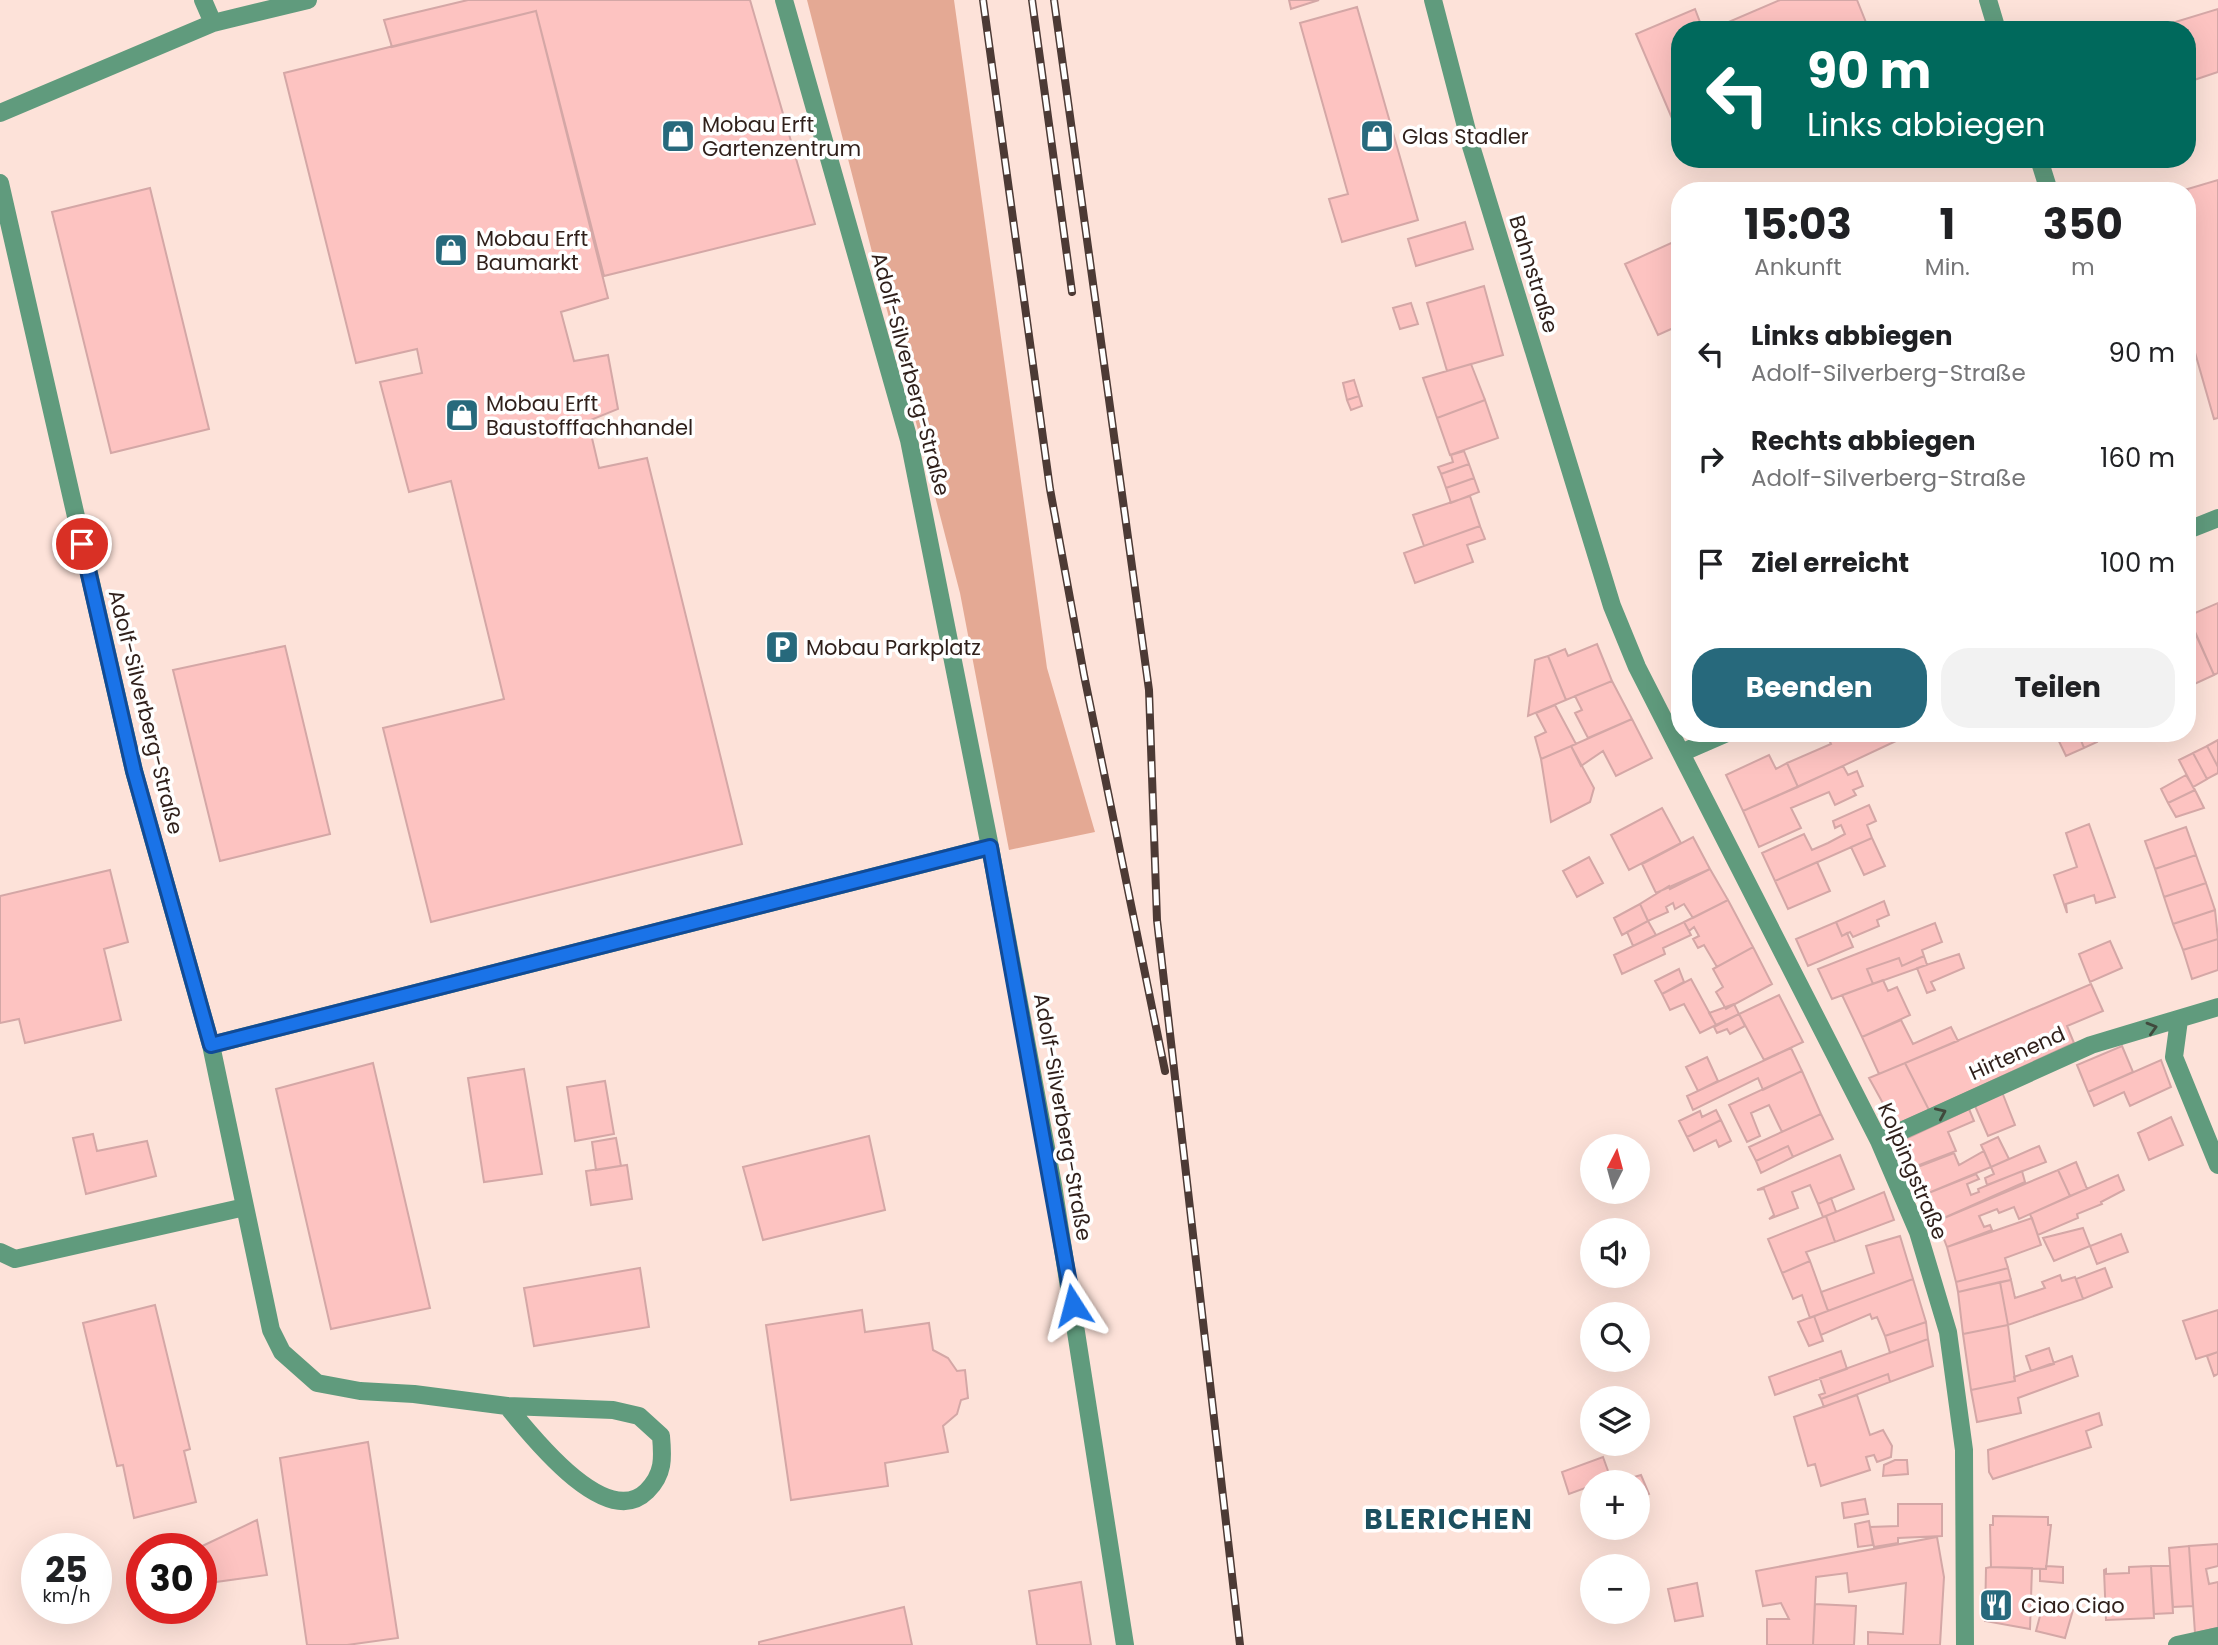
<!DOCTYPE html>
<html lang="de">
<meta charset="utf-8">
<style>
body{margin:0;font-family:Poppins,sans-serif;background:#f2f2f2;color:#202124;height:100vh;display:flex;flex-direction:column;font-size:26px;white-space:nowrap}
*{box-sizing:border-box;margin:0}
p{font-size:23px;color:#757577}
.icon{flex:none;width:38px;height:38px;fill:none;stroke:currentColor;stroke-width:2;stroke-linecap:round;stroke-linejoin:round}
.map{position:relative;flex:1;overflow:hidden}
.sheet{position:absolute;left:1671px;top:182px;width:525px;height:560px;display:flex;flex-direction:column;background:#fff;border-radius:28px;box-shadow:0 7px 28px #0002}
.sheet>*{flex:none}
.hud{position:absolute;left:1671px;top:21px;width:525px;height:147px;border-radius:28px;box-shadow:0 7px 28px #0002;background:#00695c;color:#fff;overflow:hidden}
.needle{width:46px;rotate:6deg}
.controls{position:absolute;left:1580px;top:1134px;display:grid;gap:14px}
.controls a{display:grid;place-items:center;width:70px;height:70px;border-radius:50%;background:#fff;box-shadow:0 7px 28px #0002;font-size:35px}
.speed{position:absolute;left:21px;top:1533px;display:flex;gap:14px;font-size:35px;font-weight:700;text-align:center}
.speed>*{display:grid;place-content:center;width:91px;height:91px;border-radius:50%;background:#fff;box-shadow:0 7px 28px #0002;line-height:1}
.speed small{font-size:18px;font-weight:400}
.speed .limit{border:10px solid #d22;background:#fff;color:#111}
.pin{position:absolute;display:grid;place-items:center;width:60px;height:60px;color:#fff;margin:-30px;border:4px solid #fff;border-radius:50%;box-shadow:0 2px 7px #0007}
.me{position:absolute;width:77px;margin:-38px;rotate:351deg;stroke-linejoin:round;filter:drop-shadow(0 0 5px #0008)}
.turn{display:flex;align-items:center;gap:24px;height:147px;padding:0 21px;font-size:32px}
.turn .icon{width:91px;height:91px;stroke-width:2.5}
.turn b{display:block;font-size:49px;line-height:60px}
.eta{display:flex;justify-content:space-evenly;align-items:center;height:119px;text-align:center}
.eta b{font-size:42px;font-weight:700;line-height:49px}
.cta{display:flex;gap:14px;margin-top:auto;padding:14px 21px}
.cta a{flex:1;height:80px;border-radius:28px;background:#27697c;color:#fff;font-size:28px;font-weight:700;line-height:80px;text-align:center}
.cta a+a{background:#f2f2f2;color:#202124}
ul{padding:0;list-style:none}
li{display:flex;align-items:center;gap:21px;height:105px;padding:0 21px}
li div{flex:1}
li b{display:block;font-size:26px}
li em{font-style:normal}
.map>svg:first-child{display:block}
.green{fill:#e4a994}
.building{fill:#fdc3c1;stroke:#d4a7a6;stroke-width:2}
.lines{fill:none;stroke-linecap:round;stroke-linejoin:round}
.minor{stroke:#609b7d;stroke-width:18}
.rail-casing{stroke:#4c3a35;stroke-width:8}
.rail{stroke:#fff;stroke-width:5;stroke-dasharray:16;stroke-linecap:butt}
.oneway{stroke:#404a3d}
.route-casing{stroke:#114b97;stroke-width:18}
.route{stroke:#1a73e8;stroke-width:12}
.labels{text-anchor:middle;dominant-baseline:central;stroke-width:7;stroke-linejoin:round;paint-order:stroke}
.poi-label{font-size:21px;fill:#2f1f1a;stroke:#fff;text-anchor:start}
.street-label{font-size:21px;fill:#2f1f1a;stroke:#fff}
.district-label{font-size:28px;font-weight:bold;letter-spacing:2px;fill:#1b4f5f;stroke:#fff}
</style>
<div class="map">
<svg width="2218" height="1645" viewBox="0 0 2218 1645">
<rect width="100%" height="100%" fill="#fde2d9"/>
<!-- green -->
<path class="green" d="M807,0H954L1047,668L1095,832L1009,850L960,593Z"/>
<!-- building -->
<path class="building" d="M468,0H750L815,224L604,276L536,11L392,47L384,20Z
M1289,0H1319L1291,9Z
M1780,0H1857L1869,30H1710Z
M1357,7L1418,220L1342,242L1329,199L1348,194L1300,23Z
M1695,9L1703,30H1680V137L1636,34Z
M2218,9V72L2188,82V30H2149Z
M536,11L608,298L561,312L574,361L608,355L618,409L588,421L599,468L647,458L742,844L431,922L383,728L504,699L451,481L409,492L380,382L422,373L417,349L356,363L284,73Z
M2218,180V418L2214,419L2188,328V191H2181Z
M150,188L209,429L111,453L52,212Z
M1465,222L1473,249L1416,266L1408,239Z
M1680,239V325L1658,335L1625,264Z
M1484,286L1503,355L1447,371L1427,303Z
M1411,303L1418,324L1400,329L1393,308Z
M1471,364L1485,400L1437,418L1423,378Z
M1354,380L1359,396L1347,400L1343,383Z
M1359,396L1362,406L1351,410L1347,400Z
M1485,400L1498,438L1450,455L1437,418Z
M1464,451L1469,464L1441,474L1438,467L1453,462L1451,455Z
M1469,464L1474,478L1446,488L1441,474Z
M1474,478L1479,492L1451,503L1446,488Z
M1470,496L1480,526L1424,546L1413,515Z
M1480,526L1485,539L1467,545L1473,562L1415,583L1404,553Z
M2218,603V673L2214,675L2188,616Z
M2188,617L2214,675L2188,687Z
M1597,644L1612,681L1566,700L1548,656L1565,649L1568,656Z
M285,646L330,834L220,861L173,670Z
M1548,656L1566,700L1528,716L1535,660Z
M1612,681L1632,719L1588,738L1575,713L1582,710L1575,696Z
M1555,705L1576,744L1541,759L1535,737L1546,732L1536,713Z
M1632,719L1652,758L1616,776L1603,751L1581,766L1571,746Z
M1826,733H1913L1798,787L1787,763L1831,744Z
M2055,733H2078L2084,748L2066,756Z
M2078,733H2094L2097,742L2084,748Z
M2218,740V767L2207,746Z
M1571,746L1594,788L1590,802L1551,822L1541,759Z
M2207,746L2218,767V773L2207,779L2193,753Z
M2193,753L2207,779L2193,787L2179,760Z
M1769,755L1776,769L1787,763L1798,787L1743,811L1726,775Z
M1843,766L1848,775L1857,771L1863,786L1853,790L1856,795L1835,805L1829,792L1791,808L1801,828L1759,847L1743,811Z
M2186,775L2195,790L2168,803L2161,789Z
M2195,790L2204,808L2176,817L2168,803Z
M1869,805L1876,821L1867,825L1872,838L1775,881L1762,853L1804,834L1812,850L1828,843L1845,834L1841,825L1835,828L1833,821Z
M1662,808L1681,843L1629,870L1611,835Z
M2089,824L2115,897L2096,903L2094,895L2066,904L2067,913L2054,875L2077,867L2066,833Z
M2186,827L2196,855L2155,869L2145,841Z
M1693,837L1710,869L1656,893L1642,864Z
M1872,838L1885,866L1864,875L1851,847Z
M2196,855L2206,883L2164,897L2155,869Z
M1589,857L1603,883L1577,897L1563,871Z
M1817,862L1830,891L1788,909L1775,881Z
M1710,869L1728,900L1693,918L1684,904L1675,909L1673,903L1666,907L1668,912L1648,921L1640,904L1669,886L1670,889Z
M110,870L128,942L104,949L121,1020L25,1043L19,1019L0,1023V896Z
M2206,883L2215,910L2173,924L2164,897Z
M1728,900L1753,947L1717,967L1704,945L1698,948L1693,939L1699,936L1694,927L1689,931L1684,922Z
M1884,901L1889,915L1877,920L1879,926L1853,937L1850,932L1842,936L1836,922Z
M1640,904L1648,921L1622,935L1614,918Z
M2215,910L2218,939L2183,950L2173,924Z
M1648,921L1656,935L1633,946L1627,932Z
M1684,922L1691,935L1663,948L1665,954L1622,974L1614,955Z
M1836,922L1842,936L1847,933L1853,947L1808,966L1796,939Z
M1935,923L1942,942L1922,950L1924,956L1902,966L1899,958L1867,969L1873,984L1832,999L1818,969Z
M2218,939V970L2192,979L2183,950Z
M2110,941L2122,968L2090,982L2079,954Z
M1753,947L1772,984L1726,1009L1716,992L1723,987L1713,969Z
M1959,954L1964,968L1931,982L1935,990L1927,993L1917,968Z
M1924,956L1927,965L1873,984L1867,969L1899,958L1902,966Z
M1679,969L1684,982L1662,994L1655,981Z
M1691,979L1716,1025L1700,1033L1684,1004L1670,1010L1662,994Z
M1883,980L1888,991L1897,987L1910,1015L1862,1037L1842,995Z
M2091,984L2103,1011L2067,1026L2074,1043L1929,1110L1905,1063Z
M1779,995L1803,1042L1764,1060L1739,1014Z
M1734,1004L1739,1014L1716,1025L1709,1013Z
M1739,1014L1745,1026L1730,1034L1727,1029L1717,1033L1714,1027Z
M1901,1020L1913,1044L1951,1027L1958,1041L1879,1074L1862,1037Z
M2122,1046L2133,1072L2088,1092L2077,1065Z
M1791,1048L1802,1071L1763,1090L1758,1078L1693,1110L1687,1096Z
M1707,1057L1718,1081L1698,1091L1686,1067Z
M2161,1060L2171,1087L2130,1106L2124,1092L2094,1106L2088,1092Z
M373,1063L430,1308L331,1329L276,1089Z
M1905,1063L1929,1110L1895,1125L1869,1078Z
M524,1069L542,1174L484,1182L468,1078Z
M1802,1071L1821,1114L1782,1132L1769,1105L1751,1113L1760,1136L1747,1142L1729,1105Z
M605,1081L614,1134L575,1141L567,1087Z
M2002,1092L2015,1125L1988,1136L1975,1106Z
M1969,1109L1974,1121L1948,1132L1956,1151L1914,1167L1903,1140Z
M1716,1110L1721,1120L1687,1137L1679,1121L1700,1111L1702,1117Z
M1821,1114L1833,1139L1793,1157L1788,1146L1756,1161L1749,1147Z
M2171,1117L2183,1145L2149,1160L2138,1133Z
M1721,1120L1731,1141L1719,1147L1716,1140L1694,1151L1687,1137Z
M93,1134L97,1151L147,1141L156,1176L86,1194L73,1138Z
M869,1136L885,1210L763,1240L743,1167Z
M1998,1137L2009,1159L1991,1167L1981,1145Z
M616,1138L621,1166L596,1170L592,1142Z
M1788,1146L1793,1157L1761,1173L1756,1161Z
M2039,1146L2046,1162L1987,1185L1985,1178L1994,1174L1991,1167Z
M1984,1151L1991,1167L1926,1194L1915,1168L1954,1153L1959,1165Z
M1840,1155L1854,1189L1818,1204L1810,1185L1792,1192L1798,1208L1769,1219L1774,1215L1764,1189L1757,1190Z
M2076,1162L2087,1189L2070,1196L2058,1170Z
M627,1165L632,1199L591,1205L586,1171Z
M2058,1170L2070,1196L2019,1219L2014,1207L1999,1213L1997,1209L1979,1216L1984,1227L1990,1225L1992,1230L1947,1247L1937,1221Z
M2022,1171L2025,1182L1937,1221L1926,1194L1976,1174L1979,1179L1967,1184L1971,1195L1979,1192L1978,1189Z
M2118,1175L2124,1190L2101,1202L2102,1204L2077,1214L2078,1218L2038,1235L2030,1214Z
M1884,1192L1894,1220L1835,1242L1826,1216Z
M1831,1198L1836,1212L1823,1217L1818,1204Z
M1826,1216L1835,1242L1806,1252L1810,1261L1782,1273L1768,1239Z
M2032,1218L2041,1245L2005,1258L2008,1268L1956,1282L1947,1247Z
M2083,1228L2090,1246L2054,1261L2043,1238Z
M2121,1234L2128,1252L2097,1264L2090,1246Z
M1900,1236L1913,1279L1828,1311L1821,1292L1874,1273L1866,1246Z
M1810,1261L1828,1311L1810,1318L1802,1295L1793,1299L1782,1273Z
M640,1268L649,1327L534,1346L524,1288Z
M2008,1268L2011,1280L1958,1292L1956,1282Z
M2105,1268L2112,1287L2083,1299L2076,1279Z
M2060,1275L2062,1281L2075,1277L2083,1299L2008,1325L2000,1282L2011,1280L2015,1298L2045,1288L2042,1282Z
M1913,1279L1926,1322L1885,1336L1877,1317L1872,1319L1870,1314L1821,1335L1814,1316Z
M2000,1282L2008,1325L1963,1334L1958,1292Z
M155,1305L190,1449L184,1451L196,1502L134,1518L123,1465L117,1466L83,1323Z
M862,1310L865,1332L929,1323L933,1350L948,1358L957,1371L965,1370L968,1398L961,1400L957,1414L943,1426L948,1452L885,1463L888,1486L791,1500L766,1325Z
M2218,1310V1352L2196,1359L2183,1321Z
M1814,1316L1823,1341L1809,1346L1798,1322Z
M1926,1322L1928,1339L1890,1353L1885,1336Z
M2008,1325L2015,1381L1971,1390L1963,1334Z
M1928,1339L1933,1366L1890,1382L1888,1374L1821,1399L1819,1395L1825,1393L1820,1378Z
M2049,1348L2054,1364L2031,1371L2026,1356Z
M1841,1351L1847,1369L1775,1395L1769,1377Z
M2218,1352V1374L2214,1376L2207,1356Z
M2072,1356L2078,1376L2018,1398L2021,1413L1977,1422L1971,1390L2015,1381L2014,1377Z
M1888,1374L1890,1382L1824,1407L1821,1399Z
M1857,1395L1870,1435L1883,1430L1892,1446L1891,1457L1877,1462L1874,1455L1866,1457L1870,1470L1821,1486L1815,1464L1808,1466L1794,1417Z
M2099,1413L2102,1425L2086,1431L2091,1447L1993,1479L1989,1472L1988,1450Z
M368,1442L398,1638L347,1645H307L280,1458Z
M1603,1457L1612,1482H1592V1490L1586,1493L1585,1488L1569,1494L1562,1472Z
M1895,1460H1907L1908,1474L1883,1476L1884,1465Z
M1641,1475L1649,1494L1638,1498V1482H1617Z
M1865,1499L1868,1514L1844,1518L1842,1503Z
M1898,1504H1942V1536L1898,1538V1543L1874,1547L1870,1527L1898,1526Z
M1993,1516L2048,1517V1525H2051L2046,1569L1991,1567L1990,1525H1993Z
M257,1520L267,1575L201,1584V1549H196Z
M1869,1521L1873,1545L1858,1547L1855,1524Z
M1937,1537L1944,1577L1940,1645H1868V1632L1903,1634L1906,1583L1849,1592L1847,1573L1816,1577L1813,1645H1767V1619H1789L1781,1603L1763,1606L1756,1571Z
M2218,1544V1566L2206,1569L2209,1584L2218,1582V1628L2195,1633L2189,1546Z
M2189,1546L2193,1606L2173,1607L2169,1548Z
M2046,1566L2063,1567V1583L2040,1581V1569H2046Z
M2151,1566H2170L2173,1613L2154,1614Z
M2151,1566L2154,1618L2106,1620L2104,1570L2106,1569V1574L2129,1573V1567Z
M1991,1567L2032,1568L2030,1629L1985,1621L1986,1568Z
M1081,1582L1091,1645H1037L1029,1591Z
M1697,1583L1703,1616L1675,1621L1668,1589Z
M2044,1601L2073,1610L2065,1638L2036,1631Z
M1815,1604L1856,1606L1854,1645H1813Z
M904,1607L912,1645H759V1642Z"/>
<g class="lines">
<!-- minor -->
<path class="minor" d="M203,0L213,23
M784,0L909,440L990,847L1053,1185L1125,1645
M1433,0L1471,146L1612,606L1637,667L1879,1141L1918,1232L1948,1332L1964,1450L1965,1645
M1988,0L1997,30
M0,113L213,23L308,0
M2039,159L2049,191
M0,183L134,771L211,1045L271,1330L282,1352L317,1383L360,1391L414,1394L507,1406L613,1410L639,1416L661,1436C663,1458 664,1474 647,1491C606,1532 530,1434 507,1406
M2188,530L2218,518
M1681,753L1727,733
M2179,1020L2174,1057L2218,1165
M211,1045L990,847
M1879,1141L2091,1045L2218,1007
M0,1252L15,1259L245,1207
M2177,1645L2218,1636"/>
<!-- rail casing -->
<g class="rail-casing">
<path id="rail" d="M983,0L1050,489L1084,675L1165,1071
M1032,0L1072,292
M1054,0L1149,690L1157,920L1240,1645"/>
</g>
<!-- rail -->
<use href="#rail" class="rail"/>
</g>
<!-- one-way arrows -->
<defs><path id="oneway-chevron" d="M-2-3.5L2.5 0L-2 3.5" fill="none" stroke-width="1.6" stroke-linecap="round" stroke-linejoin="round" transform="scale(1.75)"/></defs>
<g class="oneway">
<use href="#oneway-chevron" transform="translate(2152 1028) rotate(-16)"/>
<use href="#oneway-chevron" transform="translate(1941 1113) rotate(-24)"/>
</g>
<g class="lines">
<!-- route casing -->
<g class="route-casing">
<path id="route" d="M82,544L134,771L211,1045L990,847L1073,1305"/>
</g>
<!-- route -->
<use href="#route" class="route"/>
</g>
<!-- icons -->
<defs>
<g id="shop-square" transform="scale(1.75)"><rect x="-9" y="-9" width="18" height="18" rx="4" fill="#27697c" stroke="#fff"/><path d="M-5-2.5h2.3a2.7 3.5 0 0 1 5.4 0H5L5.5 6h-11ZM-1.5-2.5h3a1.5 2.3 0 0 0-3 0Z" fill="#fff"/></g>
<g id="parking-square" transform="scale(1.75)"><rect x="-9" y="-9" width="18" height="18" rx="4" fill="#27697c" stroke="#fff"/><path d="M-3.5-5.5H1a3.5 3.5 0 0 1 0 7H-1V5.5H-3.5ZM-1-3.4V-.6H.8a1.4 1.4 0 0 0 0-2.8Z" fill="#fff"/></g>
<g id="restaurant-square" transform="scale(1.75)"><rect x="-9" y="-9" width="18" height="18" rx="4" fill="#27697c" stroke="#fff"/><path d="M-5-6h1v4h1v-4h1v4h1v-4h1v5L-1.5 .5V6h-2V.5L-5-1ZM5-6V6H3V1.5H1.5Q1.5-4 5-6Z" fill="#fff"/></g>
</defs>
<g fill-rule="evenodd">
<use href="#shop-square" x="678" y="136"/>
<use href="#shop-square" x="1377" y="136"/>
<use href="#shop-square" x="451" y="250"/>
<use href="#shop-square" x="462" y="415"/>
<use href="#parking-square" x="782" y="647"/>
<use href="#restaurant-square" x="1996" y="1605"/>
</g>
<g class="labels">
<!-- poi labels -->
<g class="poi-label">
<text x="702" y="124">Mobau Erft<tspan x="702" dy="24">Gartenzentrum</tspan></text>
<text x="1402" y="136">Glas Stadler</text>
<text x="476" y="238">Mobau Erft<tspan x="476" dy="24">Baumarkt</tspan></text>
<text x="486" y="403">Mobau Erft<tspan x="486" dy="24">Baustofffachhandel</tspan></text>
<text x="806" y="647">Mobau Parkplatz</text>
<text x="2021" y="1605">Ciao Ciao</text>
</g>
<!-- street labels -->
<g class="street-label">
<text transform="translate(1534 274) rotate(73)">Bahnstraße</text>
<text transform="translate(911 374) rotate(75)">Adolf-Silverberg-Straße</text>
<text transform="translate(146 712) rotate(76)">Adolf-Silverberg-Straße</text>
<text transform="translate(2017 1053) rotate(-24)">Hirtenend</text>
<text transform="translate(1063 1117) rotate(80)">Adolf-Silverberg-Straße</text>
<text transform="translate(1913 1171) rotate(67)">Kolpingstraße</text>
</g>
<!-- district labels -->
<g class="district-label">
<text x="1449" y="1519">BLERICHEN</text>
</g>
</g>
</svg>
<div class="controls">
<a><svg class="needle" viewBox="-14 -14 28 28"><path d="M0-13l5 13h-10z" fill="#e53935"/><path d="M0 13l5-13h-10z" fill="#757577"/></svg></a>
<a><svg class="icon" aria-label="sound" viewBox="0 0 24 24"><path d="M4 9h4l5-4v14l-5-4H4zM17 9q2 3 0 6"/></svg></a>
<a><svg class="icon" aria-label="search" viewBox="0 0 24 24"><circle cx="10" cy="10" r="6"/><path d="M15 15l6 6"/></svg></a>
<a><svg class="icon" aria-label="layers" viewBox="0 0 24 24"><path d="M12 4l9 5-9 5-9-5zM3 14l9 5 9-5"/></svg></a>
<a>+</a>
<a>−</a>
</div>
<div class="speed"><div>25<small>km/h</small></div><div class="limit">30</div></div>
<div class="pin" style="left:82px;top:544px;background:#d93025"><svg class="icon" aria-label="arrive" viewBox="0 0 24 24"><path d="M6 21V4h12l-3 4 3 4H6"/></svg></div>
<svg class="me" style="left:1073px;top:1305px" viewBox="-20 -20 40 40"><path d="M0-17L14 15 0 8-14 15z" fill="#1a73e8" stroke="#fff" stroke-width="4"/></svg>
<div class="hud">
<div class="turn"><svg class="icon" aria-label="left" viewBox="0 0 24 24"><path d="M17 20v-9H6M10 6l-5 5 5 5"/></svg><div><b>90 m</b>Links abbiegen</div></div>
</div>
<section class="sheet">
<div class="eta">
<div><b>15:03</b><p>Ankunft</p></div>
<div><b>1</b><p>Min.</p></div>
<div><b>350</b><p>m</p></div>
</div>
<ul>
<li><svg class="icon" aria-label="left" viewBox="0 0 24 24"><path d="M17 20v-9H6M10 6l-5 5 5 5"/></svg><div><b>Links abbiegen</b><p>Adolf-Silverberg-Straße</p></div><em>90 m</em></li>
<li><svg class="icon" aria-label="right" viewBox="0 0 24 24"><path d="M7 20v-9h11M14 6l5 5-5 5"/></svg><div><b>Rechts abbiegen</b><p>Adolf-Silverberg-Straße</p></div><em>160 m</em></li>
<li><svg class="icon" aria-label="arrive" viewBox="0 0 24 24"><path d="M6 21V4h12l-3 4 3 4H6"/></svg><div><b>Ziel erreicht</b></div><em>100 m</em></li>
</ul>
<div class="cta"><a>Beenden</a><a>Teilen</a></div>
</section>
</div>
